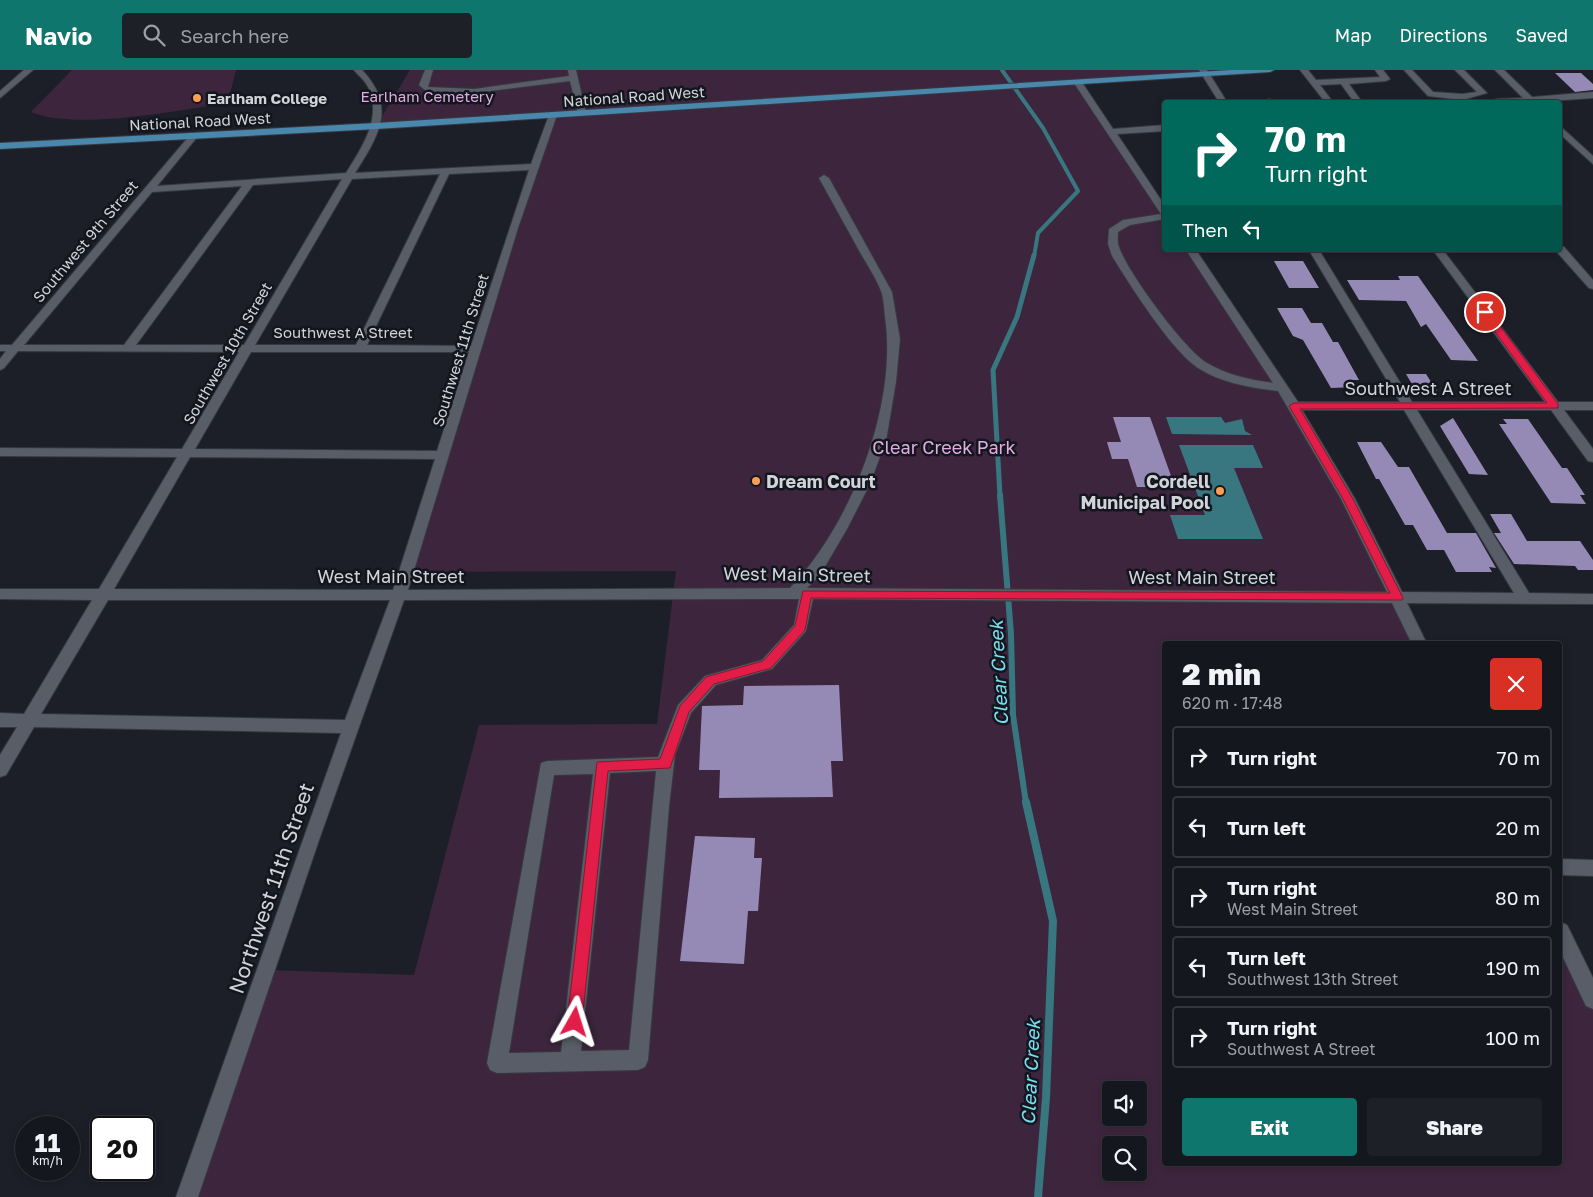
<!DOCTYPE html>
<meta charset="utf-8">
<style>
body{margin:0;font-family:"Golos Text",sans-serif;background:#1e2027;color:#f1f3f6;height:100vh;display:flex;flex-direction:column;font-size:19px;white-space:nowrap}
*{box-sizing:border-box;margin:0}
p{font-size:16px;color:#9d9fa4}
.icon{flex:none;width:28px;height:28px;fill:none;stroke:currentColor;stroke-width:2;stroke-linecap:round;stroke-linejoin:round}
.map{position:relative;flex:1;overflow:hidden}
.panel{position:absolute;left:1162px;top:571px;width:400px;height:525px;display:flex;flex-direction:column;background:#15171e;border-radius:5px;box-shadow:0 2px 8px #0003,0 0 0 1px #34363c}
.panel>*{flex:none}
.top-card{position:absolute;left:1162px;top:30px;width:400px;height:152px;border-radius:5px;box-shadow:0 2px 8px #0003,0 0 0 1px #34363c;background:#00695c;color:#fff;overflow:hidden}
.controls{position:absolute;left:1102px;top:1011px;display:grid;gap:10px}
.controls a{display:grid;place-items:center;width:45px;height:45px;border-radius:5px;background:#15171e;box-shadow:0 2px 8px #0003,0 0 0 1px #34363c;font-size:25px}
.speed{position:absolute;left:15px;top:1046px;display:flex;gap:10px;font-size:25px;font-weight:700;text-align:center}
.speed>*{display:grid;place-content:center;width:65px;height:65px;border-radius:50%;background:#15171e;box-shadow:0 2px 8px #0003,0 0 0 1px #34363c;line-height:1}
.speed small{font-size:12px;font-weight:400}
.speed .limit{border:2px solid #111;border-radius:8px;background:#fff;color:#111}
.pin{position:absolute;display:grid;place-items:center;width:42px;height:42px;color:#fff;margin:-21px;border:2px solid #fff;border-radius:50%;box-shadow:0 1px 5px #0007}
.me{position:absolute;width:55px;margin:-28px;rotate:6deg;stroke-linejoin:round;filter:drop-shadow(0 0 4px #0008)}
.turn{display:flex;align-items:center;gap:18px;height:105px;padding:0 20px;font-size:22px}
.turn .icon{width:65px;height:65px;stroke-width:2.5}
.turn b{display:block;font-size:35px;line-height:42px}
.then{display:flex;align-items:center;height:48px;padding:0 20px;background:#0003;gap:10px;font-size:19px}
.round{display:grid;place-items:center;flex:none;width:52px;height:52px;border-radius:5px;background:#1e2027}
.summary{display:flex;align-items:center;justify-content:space-between;height:85px;padding:0 20px}
h1{font-size:30px;font-weight:800;line-height:38px}
.button{display:flex;gap:10px;margin-top:auto;padding:10px 20px}
.button a{flex:1;height:58px;border-radius:5px;background:#0f766e;color:#fff;font-size:20px;font-weight:800;line-height:58px;text-align:center}
.button a+a{background:#1e2027;color:#f1f3f6}
ul{padding:0;list-style:none}
li{display:flex;align-items:center;gap:15px;height:62px;margin:0 10px 8px;padding:0 10px;border:2px solid #34363c;border-radius:5px}
li div{flex:1}
li b{display:block;font-size:19px}
li em{font-style:normal}
header{display:flex;align-items:center;gap:30px;box-sizing:border-box;height:70px;padding:0 25px;background:#0f766e;color:#fff}
header strong{font-size:24px}
nav{display:flex;gap:28px;margin-inline-start:auto;font-size:18px}
.search{width:350px;height:45px;background:#1e2027;display:flex;align-items:center;gap:12px;box-sizing:border-box;padding:0 18px;border-radius:5px;color:#9d9fa4;font-size:19px}
.map>svg:first-child{display:block}
.green{fill:#3d263d;fill-rule:evenodd}
.water{fill:#387780}
.lines{fill:none;stroke-linecap:round;stroke-linejoin:round}
.stream-far3{stroke:#387780;stroke-width:4}
.stream-far2{stroke:#387780;stroke-width:5}
.stream-far1{stroke:#387780;stroke-width:6}
.stream{stroke:#387780;stroke-width:8}
.building{fill:#9589b5}
.minor-casing{stroke:#373940;stroke-width:2}
.major-casing{stroke:#373940;stroke-width:2}
.minor{fill:#585d67;fill-rule:evenodd}
.major{fill:#4987ad;fill-rule:evenodd}
.route{fill:#e11d48;stroke:#92132f}
.poi-dot{fill:#fc9d54;stroke:#13161e;stroke-width:2}
.labels{text-anchor:middle;dominant-baseline:central;stroke-width:5;stroke-linejoin:round;paint-order:stroke}
.far-park-label{font-size:15px;fill:#e2abe1;stroke:#13161e}
.far-street-label{font-size:15px;fill:#d1d3d9;stroke:#13161e}
.far-poi-label{font-size:15px;font-weight:bold;fill:#d1d3d9;stroke:#13161e;text-anchor:start}
.street-label{font-size:18px;fill:#d1d3d9;stroke:#13161e}
.park-label{font-size:18px;fill:#e2abe1;stroke:#13161e}
.poi-label{font-size:18px;font-weight:bold;fill:#d1d3d9;stroke:#13161e;text-anchor:start}
.water-label{font-size:19px;font-style:italic;fill:#7adeee;stroke:#13161e}
.near-street-label{font-size:21px;fill:#d1d3d9;stroke:#13161e}
</style>
<header>
<strong>Navio</strong>
<div class="search"><svg class="icon" aria-label="search" viewBox="0 0 24 24"><circle cx="10" cy="10" r="6"/><path d="M15 15l6 6"/></svg>Search here</div>
<nav><a>Map</a><a>Directions</a><a>Saved</a></nav>
</header>
<div class="map">
<svg width="1593" height="1127" viewBox="0 0 1593 1127">
<rect width="100%" height="100%" fill="#1c1f28"/>
<!-- green -->
<path class="green" d="M72,0H236L229,28L216,35C168,42 74,60 31,42Z
M410,0H1270L1079,12L1165,143V180H1191L1294,336L1419,574H1165V1094H1560V861L1593,929V1127H187L267,900L414,905L479,655L657,654L676,501L406,502L553,45L376,56ZM1111,1020H1139V1048H1111ZM1111,1075H1139V1102H1111Z"/>
<!-- water -->
<path class="water" d="M1166,347H1221L1225,353L1242,349L1245,361L1252,365L1172,364Z
M1179,375H1253L1263,398H1234L1263,469H1178L1170,445H1205Z"/>
<g class="lines">
<!-- stream-far3 -->
<path class="stream-far3" d="M1002,0L1043,58L1078,121L1038,163L1034,187"/>
<!-- stream-far2 -->
<path class="stream-far2" d="M1000,426L993,300L1017,247L1034,185"/>
<!-- stream-far1 -->
<path class="stream-far1" d="M1000,425L1011,564L1013,645L1026,733"/>
<!-- stream -->
<path class="stream" d="M1026,732L1053,851L1046,1028L1038,1127"/>
</g>
<!-- building -->
<path class="building" d="M1555,3H1581L1593,14V20L1575,22Z
M1274,191H1303L1319,218H1289Z
M1398,206H1418L1478,291L1451,290L1426,254L1421,257L1406,231L1359,230L1347,210H1400Z
M1277,238H1302L1311,253H1322L1333,272H1338L1359,310H1352L1356,317L1331,318L1303,270L1293,266Z
M1406,304H1426L1437,321H1416Z
M1113,347H1150L1175,417H1137L1128,389H1112L1107,372H1121Z
M1453,348L1488,405L1469,404L1440,356Z
M1503,349H1528L1562,398H1567L1585,425H1580L1586,434L1551,433L1499,354H1507Z
M1357,372H1381L1398,397H1409L1447,463H1476L1496,498L1489,497L1492,502H1456L1444,480H1427L1413,455H1405L1379,409H1376Z
M1490,444H1511L1527,471H1580L1593,490V500H1578L1575,496L1514,494L1494,463H1501Z
M839,615L843,691H831L833,727L719,728L720,700H699L702,636L743,635L744,616Z
M695,766L755,768L754,788H762L758,841H748L744,894L680,891Z"/>
<g class="lines">
<!-- minor casing -->
<g class="minor-casing">
<path id="minor" d="M24,0H33L0,28V21Z
M354,0H362C397,37 379,65 355,103L531,94L549,45L553,42L557,45L518,158L408,520L790,518C851,455 898,335 885,247C884,239 884,229 881,221C876,208 868,196 861,184C847,159 833,133 819,108L824,105L829,108L892,222L900,269L896,312L886,371L869,416L847,459L820,505L807,518L1387,522L1341,429L1278,321C1252,318 1221,313 1198,298C1171,280 1130,215 1112,186L1108,174L1109,159L1123,150L1161,144L1074,13L1078,11H1081L1113,59L1165,55V61L1117,64L1165,136V149L1130,155L1118,162C1118,167 1117,173 1119,177C1128,203 1184,279 1207,293C1227,305 1251,310 1273,313L1186,180H1196L1298,332H1400L1309,180H1319L1412,332H1545L1433,180H1443L1558,332H1593V340H1564L1593,379V392L1588,391L1551,340H1417L1529,523L1593,524V534L1407,533L1427,574H1412L1392,533L813,529L806,561L772,599L716,615L691,643L675,685L669,737L648,990L645,997L638,1000L497,1003L490,1000L487,993L541,693L547,691L658,687L678,635L705,606L762,590L794,555L799,529L404,530L319,770L198,1127H176L341,663L34,657L6,705L0,707V685L17,657H0V643L24,644L92,530L0,529V519H99L177,387L0,386V378L182,379L239,282L18,281L4,298L0,300V289L6,281H0V275H12L191,64L198,66L157,116L346,103C361,79 382,49 369,19C366,11 359,6 354,0ZM529,100L471,276L367,275L449,104ZM440,104L356,275H255L352,109ZM342,109L244,275H136L253,115ZM242,116L124,275H24L152,122ZM251,282H469L437,381L195,379ZM1302,340H1404L1514,523L1402,522L1355,429ZM190,387L435,389L393,520L114,519ZM108,530H390L345,650L41,644ZM656,701L629,980L581,981L610,703ZM593,704L561,982L509,983L554,705Z
M425,0H433L428,17L474,19L569,6L568,0H576L586,43L582,46L578,43L570,11L474,23L426,21L419,15Z
M1199,0H1207L1227,32H1219Z
M1300,0H1308L1316,10L1380,7L1375,0H1383L1390,9L1386,11L1349,14L1362,32H1354L1341,14L1320,15L1333,32H1325Z
M1404,0H1412L1433,22L1462,24L1477,22L1455,0H1464L1487,23L1462,30L1428,26Z
M1495,0H1504L1532,27L1593,22V28L1536,32H1492L1496,29L1523,28Z
M1270,29L1274,32H1265L1266,30Z
M1560,56L1593,86V94L1560,64Z
M1560,176L1564,177L1593,210V219L1589,218L1556,181L1560,180Z
M1560,789L1593,790V806L1560,805Z
M1560,852L1567,855L1593,908V939L1586,936L1560,881Z"/>
</g>
<!-- major casing -->
<g class="major-casing">
<path id="major" d="M1231,0H1274L1270,2L376,59L0,79V73L376,53Z"/>
</g>
<!-- minor -->
<use href="#minor" class="minor"/>
<!-- major -->
<use href="#major" class="major"/>
</g>
<!-- route -->
<path class="route" d="M1482,240H1488L1558,334V338L1300,339L1353,429L1403,528L1402,530L811,528L805,560L771,598L714,614L689,642L670,698L608,701L582,952L580,957L575,959L569,957L567,952L597,692L660,689L680,636L706,607L763,591L795,556L803,521L1390,523L1343,429L1289,336L1294,333H1547L1482,244Z"/>
<!-- markers -->
<g class="poi-dot">
<circle cx="197" cy="28" r="5"/>
<circle cx="756" cy="411" r="5"/>
<circle cx="1220" cy="421" r="5"/>
</g>
<g class="labels">
<!-- far-park labels -->
<g class="far-park-label">
<text x="427" y="26">Earlham Cemetery</text>
</g>
<!-- far-street labels -->
<g class="far-street-label">
<text transform="translate(634 26) rotate(-4)">National Road West</text>
<text transform="translate(200 51) rotate(-3)">National Road West</text>
<text transform="translate(85 171) rotate(-50)">Southwest 9th Street</text>
<text x="343" y="262">Southwest A Street</text>
<text transform="translate(460 280) rotate(-73)">Southwest 11th Street</text>
<text transform="translate(227 283) rotate(-60)">Southwest 10th Street</text>
</g>
<!-- far-poi labels -->
<g class="far-poi-label">
<text x="207" y="28">Earlham College</text>
</g>
<!-- street labels -->
<g class="street-label">
<text x="1428" y="318">Southwest A Street</text>
<text transform="translate(797 504) rotate(1)">West Main Street</text>
<text x="391" y="506">West Main Street</text>
<text x="1202" y="507">West Main Street</text>
</g>
<!-- park labels -->
<g class="park-label">
<text x="944" y="377">Clear Creek Park</text>
</g>
<!-- poi labels -->
<g class="poi-label">
<text x="766" y="411">Dream Court</text>
<text x="1210" y="411" text-anchor="end">Cordell<tspan x="1210" dy="21">Municipal Pool</tspan></text>
</g>
<!-- water labels -->
<g class="water-label">
<text transform="translate(998 603) rotate(-93)">Clear Creek</text>
<text transform="translate(1030 1002) rotate(-87)">Clear Creek</text>
</g>
<!-- near-street labels -->
<g class="near-street-label">
<text transform="translate(271 818) rotate(-71)">Northwest 11th Street</text>
</g>
</g>
</svg>
<div class="controls">
<a><svg class="icon" aria-label="sound" viewBox="0 0 24 24"><path d="M4 9h4l5-4v14l-5-4H4zM17 9q2 3 0 6"/></svg></a>
<a><svg class="icon" aria-label="search" viewBox="0 0 24 24"><circle cx="10" cy="10" r="6"/><path d="M15 15l6 6"/></svg></a>
</div>
<div class="speed"><div>11<small>km/h</small></div><div class="limit">20</div></div>
<div class="pin" style="left:1485px;top:242px;background:#d93025"><svg class="icon" aria-label="arrive" viewBox="0 0 24 24"><path d="M6 21V4h12l-3 4 3 4H6"/></svg></div>
<svg class="me" style="left:575px;top:952px" viewBox="-20 -20 40 40"><path d="M0-17L14 15 0 8-14 15z" fill="#e11d48" stroke="#fff" stroke-width="4"/></svg>
<div class="top-card">
<div class="turn"><svg class="icon" aria-label="right" viewBox="0 0 24 24"><path d="M7 20v-9h11M14 6l5 5-5 5"/></svg><div><b>70 m</b>Turn right</div></div>
<div class="then">Then<svg class="icon" aria-label="left" viewBox="0 0 24 24"><path d="M17 20v-9H6M10 6l-5 5 5 5"/></svg></div>
</div>
<section class="panel">
<div class="summary"><div><h1>2 min</h1><p>620 m · 17:48</p></div><a class="round" style="background:#d93025;color:#fff"><svg class="icon" aria-label="close" viewBox="0 0 24 24"><path d="M6 6l12 12M18 6L6 18"/></svg></a></div>
<ul>
<li><svg class="icon" aria-label="right" viewBox="0 0 24 24"><path d="M7 20v-9h11M14 6l5 5-5 5"/></svg><div><b>Turn right</b></div><em>70 m</em></li>
<li><svg class="icon" aria-label="left" viewBox="0 0 24 24"><path d="M17 20v-9H6M10 6l-5 5 5 5"/></svg><div><b>Turn left</b></div><em>20 m</em></li>
<li><svg class="icon" aria-label="right" viewBox="0 0 24 24"><path d="M7 20v-9h11M14 6l5 5-5 5"/></svg><div><b>Turn right</b><p>West Main Street</p></div><em>80 m</em></li>
<li><svg class="icon" aria-label="left" viewBox="0 0 24 24"><path d="M17 20v-9H6M10 6l-5 5 5 5"/></svg><div><b>Turn left</b><p>Southwest 13th Street</p></div><em>190 m</em></li>
<li><svg class="icon" aria-label="right" viewBox="0 0 24 24"><path d="M7 20v-9h11M14 6l5 5-5 5"/></svg><div><b>Turn right</b><p>Southwest A Street</p></div><em>100 m</em></li>
</ul>
<div class="button"><a>Exit</a><a>Share</a></div>
</section>
</div>
